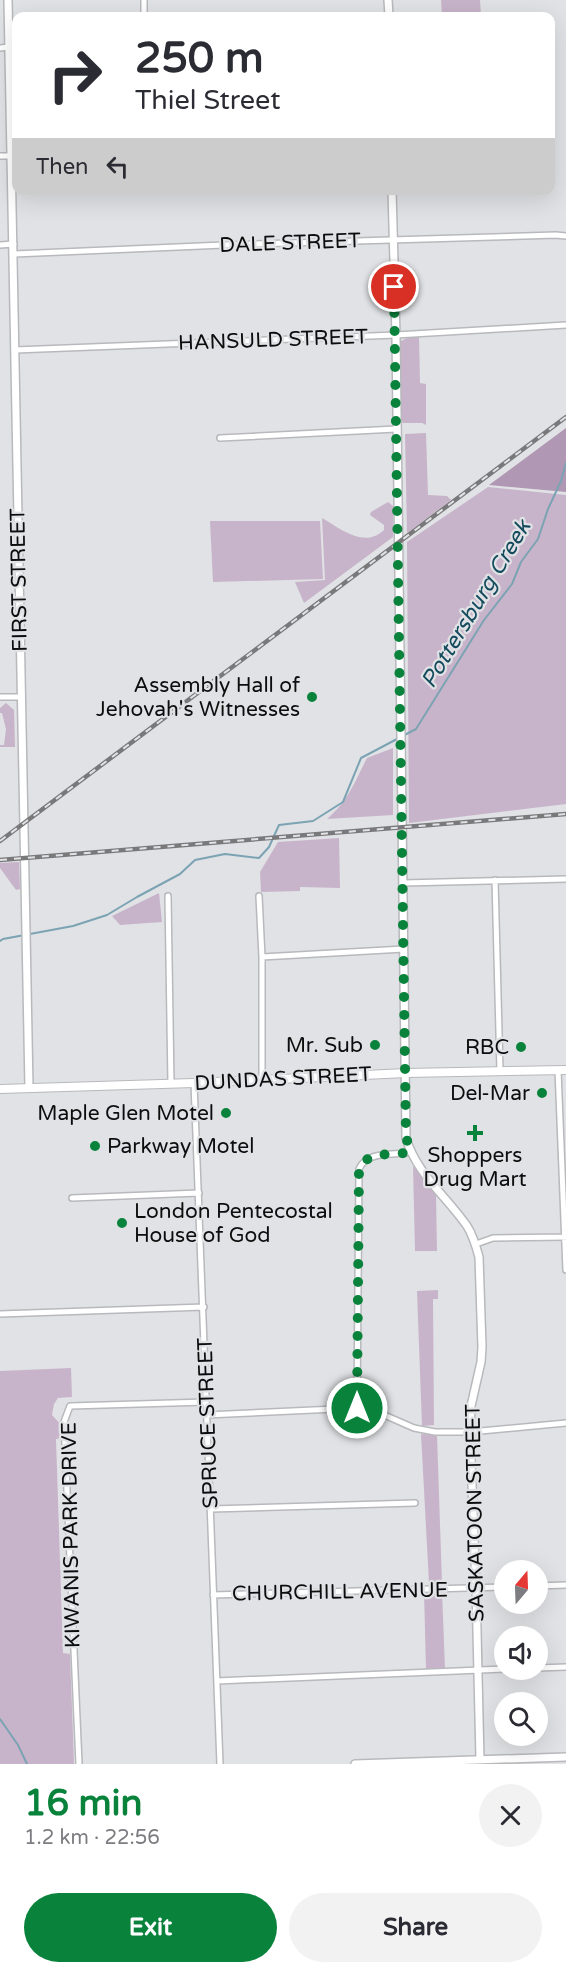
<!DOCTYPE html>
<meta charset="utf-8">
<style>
body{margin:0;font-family:"Varela Round",sans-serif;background:#f2f2f3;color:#2b2b33;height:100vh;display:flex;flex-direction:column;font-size:22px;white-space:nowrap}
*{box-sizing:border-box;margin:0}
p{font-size:20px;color:#7c7c81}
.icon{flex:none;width:33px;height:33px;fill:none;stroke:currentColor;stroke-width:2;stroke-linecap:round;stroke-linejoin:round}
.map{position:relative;height:1764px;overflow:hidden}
.details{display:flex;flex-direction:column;background:#fff;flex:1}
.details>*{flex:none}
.hud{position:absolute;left:12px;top:12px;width:543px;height:183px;border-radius:12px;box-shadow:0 6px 24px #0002;background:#fff;color:#2b2b33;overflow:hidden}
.needle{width:39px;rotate:19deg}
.tools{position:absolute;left:494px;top:1560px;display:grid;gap:12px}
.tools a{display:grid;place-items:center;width:54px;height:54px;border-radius:50%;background:#fff;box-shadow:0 6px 24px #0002;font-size:30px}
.pin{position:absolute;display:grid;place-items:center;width:51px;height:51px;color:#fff;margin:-26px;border:3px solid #fff;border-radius:50%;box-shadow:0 2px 6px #0007}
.me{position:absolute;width:66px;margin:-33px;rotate:0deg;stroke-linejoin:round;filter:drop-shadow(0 0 4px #0008)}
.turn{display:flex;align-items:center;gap:21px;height:126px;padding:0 24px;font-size:27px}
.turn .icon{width:78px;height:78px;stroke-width:2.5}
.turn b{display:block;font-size:42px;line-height:51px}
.then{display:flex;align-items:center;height:57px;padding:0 24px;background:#0003;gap:12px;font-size:22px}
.round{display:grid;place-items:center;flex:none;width:63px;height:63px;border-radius:32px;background:#f2f2f3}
.summary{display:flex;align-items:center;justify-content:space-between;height:102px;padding:0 24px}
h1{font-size:36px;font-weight:700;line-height:45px;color:#09833c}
.button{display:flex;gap:12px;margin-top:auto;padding:12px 24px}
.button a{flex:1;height:69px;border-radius:36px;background:#09833c;color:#fff;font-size:24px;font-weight:700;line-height:69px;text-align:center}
.button a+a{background:#f2f2f3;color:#2b2b33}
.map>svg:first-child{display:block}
.green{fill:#c8b4ca}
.forest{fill:#b097b3}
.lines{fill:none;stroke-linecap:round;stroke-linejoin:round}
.stream{stroke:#7ba3b3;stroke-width:2}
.minor-casing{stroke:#b8b9bc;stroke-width:8}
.tertiary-casing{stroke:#b8b9bc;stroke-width:10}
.secondary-casing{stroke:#b8b9bc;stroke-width:10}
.minor{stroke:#fff;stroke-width:5}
.tertiary{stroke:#fff;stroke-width:7}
.secondary{stroke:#fff;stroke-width:8}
.rail-casing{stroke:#79797b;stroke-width:4.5}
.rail{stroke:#e1e2e5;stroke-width:2;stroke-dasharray:7;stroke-linecap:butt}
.route{stroke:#09833c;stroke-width:10;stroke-dasharray:0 18}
.poi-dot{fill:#09833c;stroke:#e1e2e5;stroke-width:2}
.labels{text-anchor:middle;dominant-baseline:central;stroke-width:4.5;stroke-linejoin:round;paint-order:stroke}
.street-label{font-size:21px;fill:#0d0d0e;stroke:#e1e2e5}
.poi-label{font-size:21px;fill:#0d0d0e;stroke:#e1e2e5;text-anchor:end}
.water-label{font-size:22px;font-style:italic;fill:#144b5d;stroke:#e1e2e5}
</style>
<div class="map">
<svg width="566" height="1764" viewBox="0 0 566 1764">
<rect width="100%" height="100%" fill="#e1e2e5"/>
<!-- green -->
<path class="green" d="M441,0H480L481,16H442Z
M409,337H419L420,383L426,384V425L422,423H403L401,420L399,342Z
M426,433L428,495L447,496L451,500L407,533L405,434Z
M488,487L566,495V804L409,823L407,542Z
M388,502L393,506V537L304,603L295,582L325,580L322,518C341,529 364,549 384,530V525L370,515L371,512Z
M210,521H320L323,579L213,582Z
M6,703L14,710L15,747H0V745H4L6,729L2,713H0V708Z
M393,748V815L327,819C349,800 354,783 367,758Z
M339,838L340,888L300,887V891L261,892L260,872L278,842Z
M19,862L20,889L16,890L0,868V863Z
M159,893L162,922L120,925L112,916Z
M413,1166L436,1195L437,1251H415Z
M438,1290V1299H433L434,1425L422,1426L417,1291Z
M71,1368L72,1397L58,1398L54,1404L52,1415L62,1426L63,1438L56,1439L63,1653L70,1654L74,1764H0V1371Z
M421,1434L437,1435L442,1583H429Z
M424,1591H442L445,1669L426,1670Z"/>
<!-- forest -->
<path class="forest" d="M566,428V492L489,485Z"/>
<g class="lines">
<!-- stream -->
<path class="stream" d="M0,941L3,939L73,926L107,915L137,897L180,874L195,860L225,854L259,858L269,847L279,825L313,821L343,802L361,758L416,729L484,620L512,584L521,562L538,539L548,509L561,481L566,463
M0,1719L18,1745L27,1764"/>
<!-- minor casing -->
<g class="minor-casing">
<path id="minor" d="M144,0V16
M0,48L9,47
M0,156H16
M0,245L14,244
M14,254L224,245L556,235L566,236
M15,350L396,335L566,325
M220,438L396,429
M0,697H21
M495,880L500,1071
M403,883L566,879
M168,896L171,1084
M259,896L262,957V1080
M262,957L404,949
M558,1070L566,1270
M194,1083C204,1310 212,1537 220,1764
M72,1198L199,1193
M476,1244L493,1238L566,1237
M0,1314L204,1307
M357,1408L359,1169C366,1152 389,1155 406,1153L410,1150
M206,1415L357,1408L382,1414L414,1428L435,1432H470L566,1423
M211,1509L415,1503
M537,1586L566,1585
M213,1595L504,1587
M537,1668L566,1667
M217,1681L504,1669
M79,1764L64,1422L70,1406L206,1402"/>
</g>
<!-- tertiary casing -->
<g class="tertiary-casing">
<path id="tertiary" d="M8,0L29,1088
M388,0L389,16
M392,190L396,335L406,1138C416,1173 447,1197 467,1226C473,1235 476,1246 479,1257L482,1347L481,1362L471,1406L470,1432L476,1588L480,1760
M355,1764L566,1757"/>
</g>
<!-- secondary casing -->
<g class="secondary-casing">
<path id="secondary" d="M0,1089L194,1083L406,1073L566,1070"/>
</g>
<!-- minor -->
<use href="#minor" class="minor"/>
<!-- tertiary -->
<use href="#tertiary" class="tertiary"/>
<!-- secondary -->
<use href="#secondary" class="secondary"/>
<!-- rail casing -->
<g class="rail-casing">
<path id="rail" d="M0,841L566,417
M0,860L566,814"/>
</g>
<!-- rail -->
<use href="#rail" class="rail"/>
</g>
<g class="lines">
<!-- route -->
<path class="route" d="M357,1408L359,1169C366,1152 389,1155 405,1153L410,1150L406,1137L394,287"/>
</g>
<!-- markers -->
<g class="poi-dot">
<circle cx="312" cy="697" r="6"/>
<circle cx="375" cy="1045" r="6"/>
<circle cx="521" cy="1047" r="6"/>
<circle cx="542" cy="1093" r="6"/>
<circle cx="226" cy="1113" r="6"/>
<path d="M472 1124h6v6h6v6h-6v6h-6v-6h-6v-6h6z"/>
<circle cx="95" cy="1146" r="6"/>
<circle cx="122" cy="1223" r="6"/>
</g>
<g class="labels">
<!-- street labels -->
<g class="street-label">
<text transform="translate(290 243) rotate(-2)">DALE STREET</text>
<text transform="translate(273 340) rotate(-2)">HANSULD STREET</text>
<text transform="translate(19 580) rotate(-91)">FIRST STREET</text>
<text transform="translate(283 1079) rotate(-3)">DUNDAS STREET</text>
<text transform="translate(208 1423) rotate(-92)">SPRUCE STREET</text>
<text transform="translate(475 1513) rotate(-91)">SASKATOON STREET</text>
<text transform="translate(71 1535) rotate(-91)">KIWANIS PARK DRIVE</text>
<text transform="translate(340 1592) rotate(-1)">CHURCHILL AVENUE</text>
</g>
<!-- poi labels -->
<g class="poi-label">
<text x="300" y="685">Assembly Hall of<tspan x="300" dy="24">Jehovah's Witnesses</tspan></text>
<text x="363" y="1045">Mr. Sub</text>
<text x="509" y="1047">RBC</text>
<text x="530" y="1093">Del-Mar</text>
<text x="214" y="1113">Maple Glen Motel</text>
<text x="107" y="1146" text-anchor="start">Parkway Motel</text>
<text x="475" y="1155" text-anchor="middle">Shoppers<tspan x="475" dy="24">Drug Mart</tspan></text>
<text x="134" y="1211" text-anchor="start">London Pentecostal<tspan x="134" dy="24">House of God</tspan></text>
</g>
<!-- water labels -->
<g class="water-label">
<text transform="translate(476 604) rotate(-59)">Pottersburg Creek</text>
</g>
</g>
</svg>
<div class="tools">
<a><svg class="needle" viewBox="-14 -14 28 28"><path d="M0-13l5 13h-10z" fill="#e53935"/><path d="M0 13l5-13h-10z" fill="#7c7c81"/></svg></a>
<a><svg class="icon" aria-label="sound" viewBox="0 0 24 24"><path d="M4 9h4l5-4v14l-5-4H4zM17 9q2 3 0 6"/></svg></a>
<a><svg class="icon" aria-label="search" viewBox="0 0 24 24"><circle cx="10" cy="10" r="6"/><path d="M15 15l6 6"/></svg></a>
</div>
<div class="pin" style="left:394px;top:287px;background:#d93025"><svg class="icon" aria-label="arrive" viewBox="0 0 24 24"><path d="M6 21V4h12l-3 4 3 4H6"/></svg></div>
<svg class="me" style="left:357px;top:1408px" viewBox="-20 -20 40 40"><circle r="17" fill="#09833c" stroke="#fff" stroke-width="3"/><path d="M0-11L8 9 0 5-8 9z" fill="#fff"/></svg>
<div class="hud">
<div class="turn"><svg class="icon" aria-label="right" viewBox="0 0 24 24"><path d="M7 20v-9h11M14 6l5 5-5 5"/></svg><div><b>250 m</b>Thiel Street</div></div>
<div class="then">Then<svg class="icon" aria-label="left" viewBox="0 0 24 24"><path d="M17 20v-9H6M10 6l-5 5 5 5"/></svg></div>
</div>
</div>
<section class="details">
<div class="summary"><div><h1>16 min</h1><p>1.2 km · 22:56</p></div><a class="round"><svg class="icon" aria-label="close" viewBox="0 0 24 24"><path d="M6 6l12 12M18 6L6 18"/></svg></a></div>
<div class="button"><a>Exit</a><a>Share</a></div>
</section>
